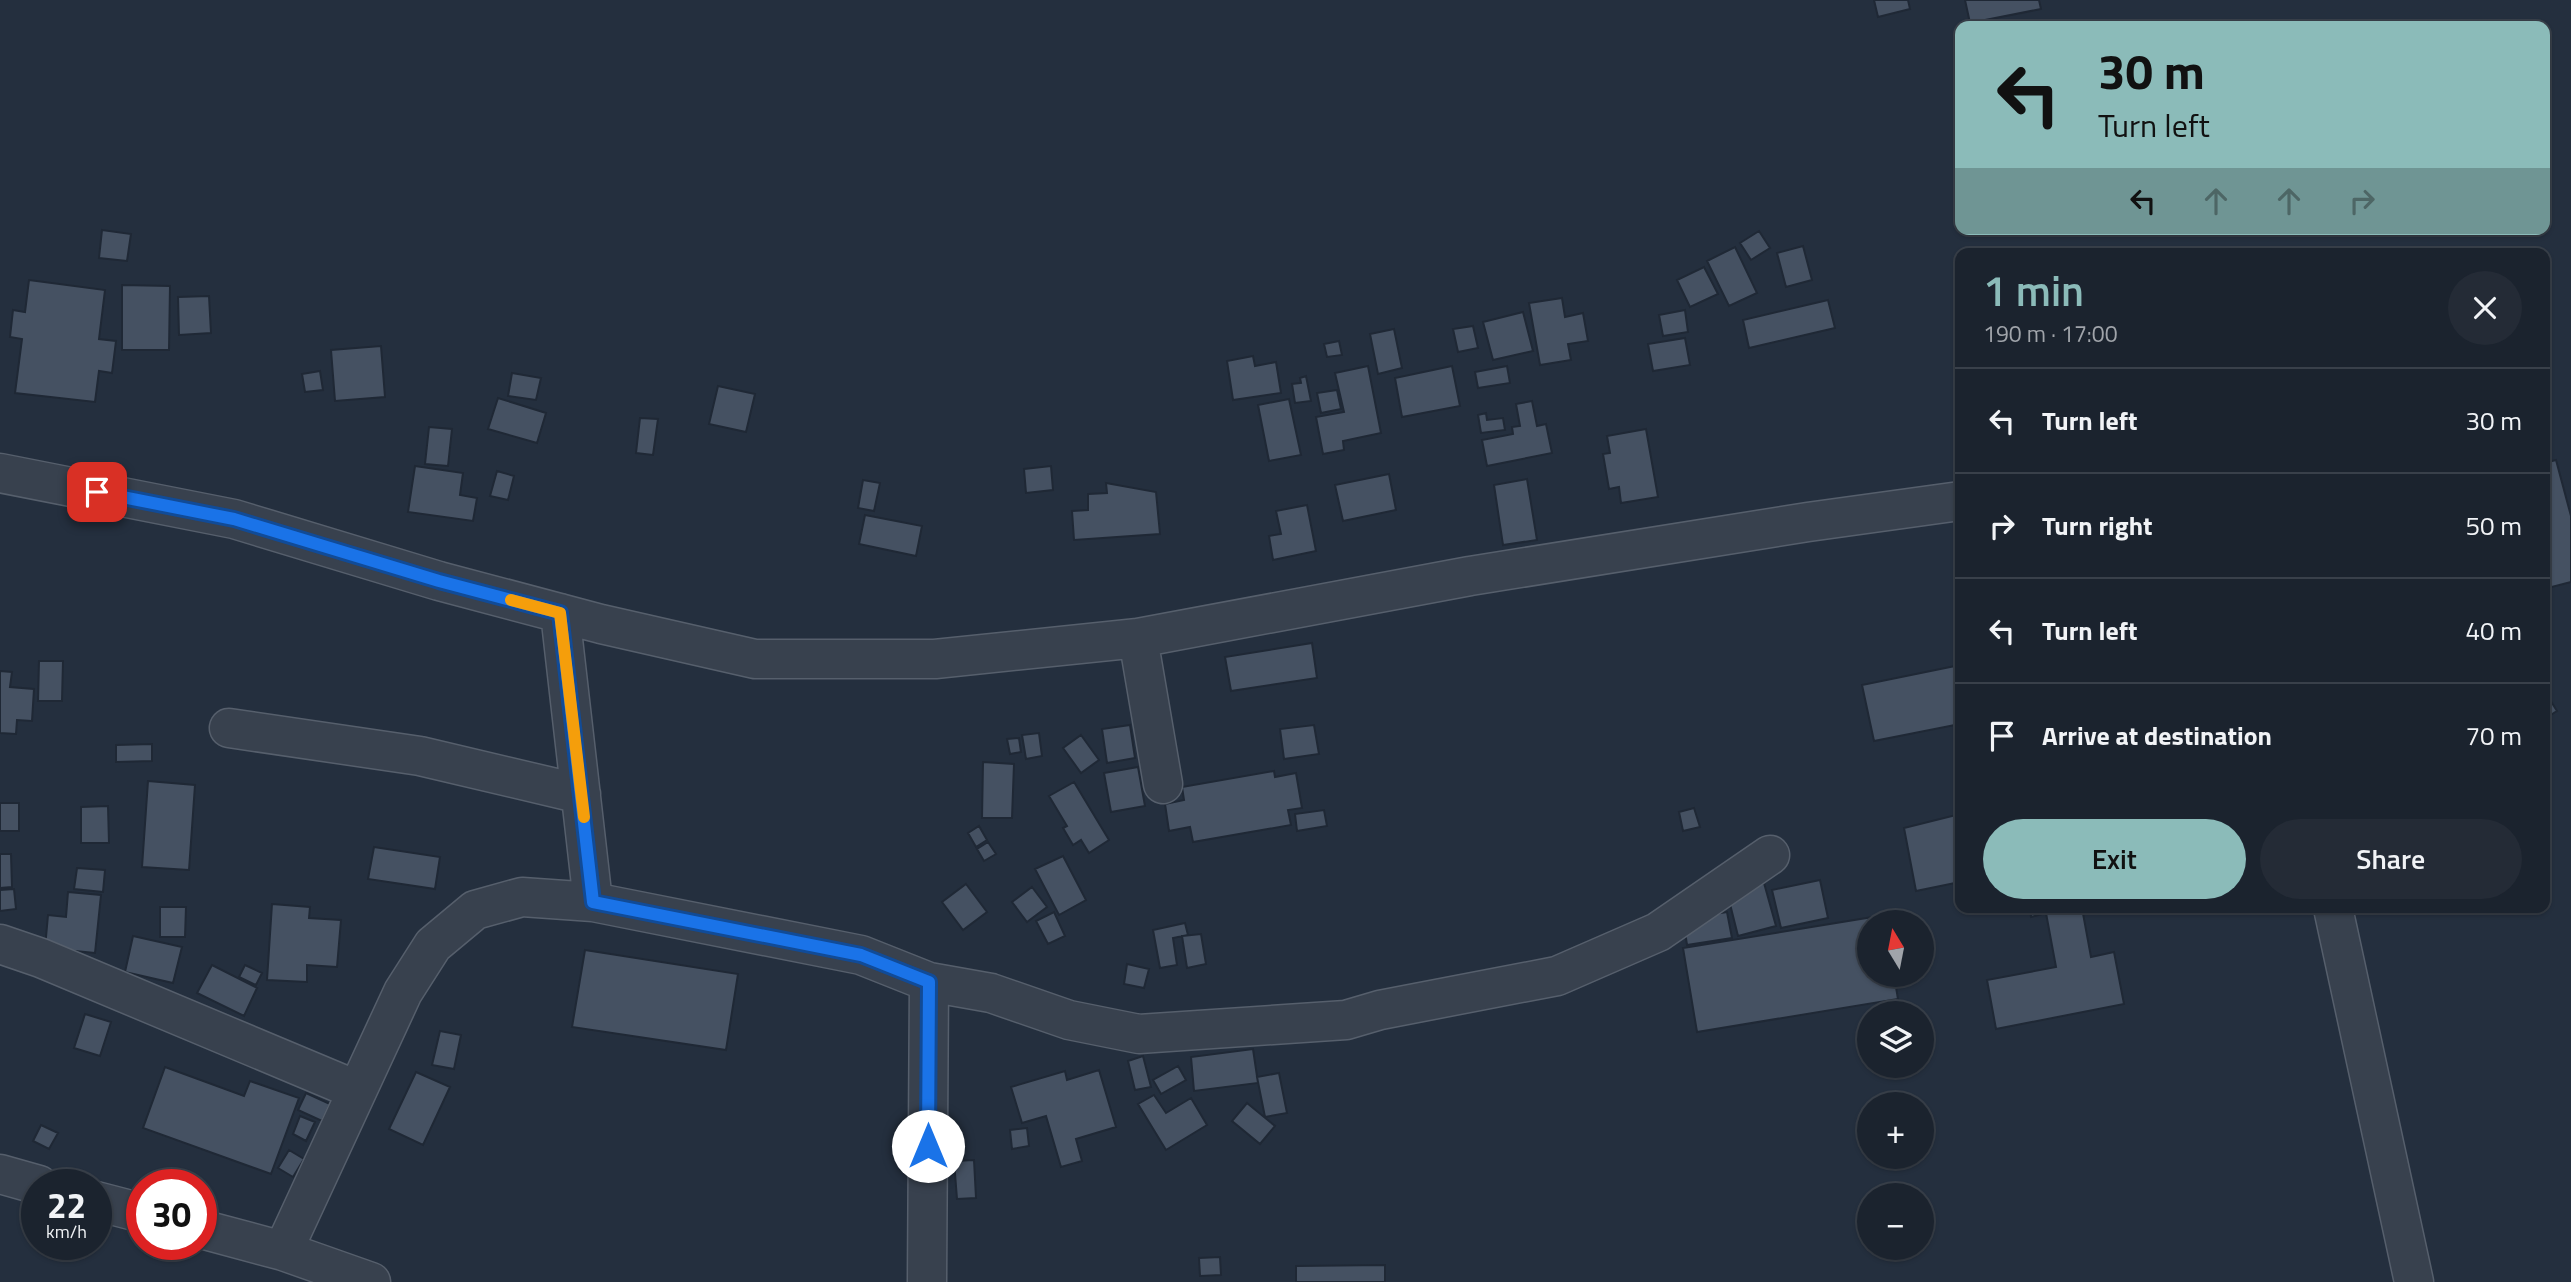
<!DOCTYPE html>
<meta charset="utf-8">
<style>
body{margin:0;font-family:"Titillium Web",sans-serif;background:#242b36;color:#f1f3f6;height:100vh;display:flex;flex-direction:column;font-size:26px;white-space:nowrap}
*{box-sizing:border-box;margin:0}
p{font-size:23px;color:#a0a4aa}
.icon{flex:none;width:38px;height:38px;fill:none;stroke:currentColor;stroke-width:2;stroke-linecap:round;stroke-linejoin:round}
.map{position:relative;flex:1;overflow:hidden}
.drawer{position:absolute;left:1955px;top:248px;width:595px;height:665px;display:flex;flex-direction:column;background:#1b232e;border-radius:14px;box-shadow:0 2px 5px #0004,0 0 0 2px #39404a}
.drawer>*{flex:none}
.top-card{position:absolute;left:1955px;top:21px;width:595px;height:214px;border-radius:14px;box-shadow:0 2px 5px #0004,0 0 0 2px #39404a;background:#8bbbb9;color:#111;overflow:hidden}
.needle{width:46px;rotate:350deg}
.buttons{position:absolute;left:1857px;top:910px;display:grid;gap:14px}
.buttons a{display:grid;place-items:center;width:77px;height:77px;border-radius:50%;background:#1b232e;box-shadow:0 2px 5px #0004,0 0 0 2px #39404a;font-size:35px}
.speed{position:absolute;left:21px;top:1169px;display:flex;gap:14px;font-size:35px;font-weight:700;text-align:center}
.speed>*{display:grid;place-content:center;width:91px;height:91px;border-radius:50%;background:#1b232e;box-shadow:0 2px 5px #0004,0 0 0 2px #39404a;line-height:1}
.speed small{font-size:18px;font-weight:400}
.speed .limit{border:10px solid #d22;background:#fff;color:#111}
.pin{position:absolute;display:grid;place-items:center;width:60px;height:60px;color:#fff;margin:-30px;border-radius:14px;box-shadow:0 4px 10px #0006}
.me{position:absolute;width:77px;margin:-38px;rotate:0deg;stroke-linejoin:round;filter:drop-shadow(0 0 5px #0008)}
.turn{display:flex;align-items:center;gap:24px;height:147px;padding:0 28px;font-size:32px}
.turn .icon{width:91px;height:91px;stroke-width:2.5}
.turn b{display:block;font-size:49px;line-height:60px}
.lanes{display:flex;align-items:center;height:66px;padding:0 28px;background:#0003;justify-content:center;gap:35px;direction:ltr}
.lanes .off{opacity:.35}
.round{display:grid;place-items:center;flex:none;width:74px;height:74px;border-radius:37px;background:#242b36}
.summary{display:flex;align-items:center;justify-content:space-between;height:119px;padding:0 28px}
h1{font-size:42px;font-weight:600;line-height:52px;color:#8bbbb9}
.button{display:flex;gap:14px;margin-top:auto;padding:14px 28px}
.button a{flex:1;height:80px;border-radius:42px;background:#8bbbb9;color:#111;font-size:28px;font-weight:600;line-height:80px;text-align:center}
.button a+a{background:#242b36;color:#f1f3f6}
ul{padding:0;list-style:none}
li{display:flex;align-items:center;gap:21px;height:105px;padding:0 28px;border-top:2px solid #39404a}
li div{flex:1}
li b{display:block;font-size:26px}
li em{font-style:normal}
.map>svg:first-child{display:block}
.building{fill:#455162;stroke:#1f2835;stroke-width:2}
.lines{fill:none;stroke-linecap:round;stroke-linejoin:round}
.minor-casing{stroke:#565f6c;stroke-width:41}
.minor{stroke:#38414e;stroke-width:38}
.route-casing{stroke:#114b97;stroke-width:18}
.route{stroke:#1a73e8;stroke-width:12}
.slow{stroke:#f59e0b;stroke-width:12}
</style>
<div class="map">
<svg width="2571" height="1282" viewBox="0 0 2571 1282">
<rect width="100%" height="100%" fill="#242f3e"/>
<!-- building -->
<path class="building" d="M1874,0H1908L1910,9L1878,17Z
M1965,0H2039L2041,9L1970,23Z
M102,230L131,234L127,261L99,258Z
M1759,231L1770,248L1751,260L1740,243Z
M1803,246L1812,280L1786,287L1777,253Z
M1735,247L1757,293L1729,306L1707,261Z
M1704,267L1718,294L1690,307L1677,280Z
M29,280L105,290L99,339L116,341L112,373L99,371L95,402L15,393L22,339L10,337L13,310L25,312Z
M122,285L170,286L169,350H122Z
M209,296L211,333L179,335L178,297Z
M1562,298L1565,317L1583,313L1588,341L1568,344L1571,360L1540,365L1529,303Z
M1828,300L1835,328L1749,348L1743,320Z
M1685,310L1688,332L1663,336L1659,315Z
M1523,312L1533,351L1493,360L1483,322Z
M1473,326L1478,348L1458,352L1453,329Z
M1394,329L1402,368L1378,374L1370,334Z
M1685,338L1690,365L1653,371L1648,344Z
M1339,341L1342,355L1327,357L1324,344Z
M381,346L385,397L335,401L331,350Z
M1253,356L1255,366L1276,362L1281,393L1233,400L1227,361Z
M1368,366L1381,433L1343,441L1344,450L1323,454L1316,417L1344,412L1335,373Z
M1452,366L1460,406L1402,417L1395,378Z
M1507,366L1510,383L1478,388L1475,372Z
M320,371L323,390L305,392L302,374Z
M512,373L541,378L536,400L508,396Z
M1306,376L1311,401L1295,403L1292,384L1301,383L1300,378Z
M718,386L755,394L746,432L709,424Z
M1337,390L1341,409L1321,413L1317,393Z
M498,398L546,413L537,443L488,429Z
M1289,399L1301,455L1269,461L1258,405Z
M1532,401L1537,426L1546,424L1552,453L1487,466L1482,440L1513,434L1512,427L1520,426L1516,404Z
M1486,413L1487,420L1503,418L1505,430L1481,433L1478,415Z
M640,418L658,419L653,455L636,453Z
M429,427L452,429L448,466L425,464Z
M1646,429L1658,497L1621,503L1619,487L1609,489L1603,454L1610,453L1607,436Z
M2556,460L2571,516V582L2544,589V463Z
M415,466L463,473L460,495L477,498L473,521L408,512Z
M1051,466L1053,490L1026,493L1024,469Z
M497,471L514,476L508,500L490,496Z
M1389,474L1396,510L1343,521L1335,485Z
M1527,479L1537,540L1503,545L1494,485Z
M863,480L880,483L874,511L858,508Z
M1106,483L1156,492L1160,534L1074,540L1072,511L1088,510V494L1107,493Z
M1307,505L1316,551L1273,560L1269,536L1281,534L1276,511Z
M865,515L922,526L916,556L859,544Z
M1312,643L1317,678L1231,691L1225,657Z
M39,661H63L62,701H38Z
M1960,665V724L1874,741L1862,685Z
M0,671L12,672L10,687L34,689L32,721L17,720L16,734L0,733Z
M2544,690L2557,711L2544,719Z
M1130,725L1135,758L1107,763L1102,729Z
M1314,725L1319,754L1284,759L1280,729Z
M1039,733L1042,756L1026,759L1022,735Z
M1081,735L1099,760L1081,773L1063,748Z
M1019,738L1021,752L1010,754L1007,739Z
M152,744V761L116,762V745Z
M983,762L1014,764L1012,818H982Z
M1138,767L1145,806L1111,812L1104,773Z
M1274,771L1275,777L1296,773L1302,808L1288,810L1291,825L1193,842L1190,827L1169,831L1165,804L1184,800L1182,787Z
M148,781L195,785L189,870L142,867Z
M1074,782L1109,840L1089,853L1081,840L1073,845L1063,828L1067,826L1049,796Z
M0,803H19V831H0Z
M108,806L109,843H81V807Z
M1694,808L1700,827L1683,831L1679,812Z
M1324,810L1327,826L1297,831L1295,814Z
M1960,814V882L1916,891L1904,828Z
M979,826L987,840L976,847L968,833Z
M988,842L996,854L984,861L977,849Z
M374,847L440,857L435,889L368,879Z
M0,854H11L12,887L0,888Z
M1063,856L1086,900L1059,915L1035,869Z
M77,868L105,870L103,892L74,889Z
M1820,880L1828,918L1781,928L1772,890Z
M1764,883L1776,926L1738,936L1727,892Z
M966,884L987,912L963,930L942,902Z
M1032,887L1047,907L1027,922L1012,902Z
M14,889L16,909L0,911V890Z
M68,892L101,895L95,953L45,948L48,915L66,917Z
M272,904L310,907L309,918L341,920L337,967L307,965V982L267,980Z
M160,907H186L185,937H160Z
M2030,908H2082L2091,957L2114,952L2124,1004L1996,1029L1987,980L2056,967L2046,913L2031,917Z
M1054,912L1065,936L1048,944L1036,921Z
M1727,912L1732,938L1687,945L1683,919Z
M1885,915L1886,922H1869V975H1894L1898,999L1697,1032L1683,948Z
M1185,923L1188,935L1173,938L1177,965L1160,968L1153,930Z
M1201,934L1206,964L1187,968L1182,936Z
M133,936L182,947L173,983L125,972Z
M585,950L738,974L726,1050L572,1027Z
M1127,964L1149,969L1144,988L1124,984Z
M212,965L257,988L244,1016L197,993Z
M245,965L262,973L256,985L239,977Z
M85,1014L111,1022L100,1056L74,1048Z
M440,1031L461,1035L454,1069L432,1065Z
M1253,1049L1258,1083L1194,1091L1191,1057Z
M1143,1056L1151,1087L1135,1090L1128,1061Z
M1178,1066L1186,1080L1161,1094L1153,1080Z
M165,1067L244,1096L250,1081L299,1098L271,1174L143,1128Z
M1099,1070L1116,1127L1076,1139L1082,1161L1061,1167L1046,1116L1022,1123L1011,1087L1065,1071L1067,1080Z
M416,1072L450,1087L423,1145L389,1129Z
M1279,1073L1287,1113L1265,1117L1257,1077Z
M306,1093L330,1104L322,1121L298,1110Z
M1154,1095L1166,1113L1191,1098L1207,1125L1166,1150L1138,1104Z
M1247,1103L1275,1126L1260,1144L1232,1121Z
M300,1116L315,1122L306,1141L293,1134Z
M41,1125L58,1133L49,1149L33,1141Z
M1027,1128L1029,1146L1012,1149L1010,1130Z
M289,1150L304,1159L293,1177L278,1168Z
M974,1160L976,1198L957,1199L954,1161Z
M1220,1257L1221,1275L1200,1276L1199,1258Z
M1385,1265V1282H1296V1266Z"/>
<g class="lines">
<!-- minor casing -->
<g class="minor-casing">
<path id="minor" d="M0,473L234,519L439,581L601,624L755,659H935L1138,638L1470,576L1808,522L1960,501
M560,613L593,902
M1138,638L1163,784
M229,728L420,756L581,794
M2333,908L2414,1282
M0,944L41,958L356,1090
M0,1174L39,1185
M96,1201L142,1213
M201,1229L283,1251L371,1282
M283,1251L403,992L433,945L475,910L522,897L593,902L861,955L929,982L991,993L1069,1020L1139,1034L1346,1020L1380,1010L1557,976L1658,932L1770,855
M927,1282L929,982"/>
</g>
<!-- minor -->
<use href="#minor" class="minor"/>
</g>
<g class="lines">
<!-- route casing -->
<g class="route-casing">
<path id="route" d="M97,492L234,519L439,581L560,613L593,902L861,955L929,982L928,1146"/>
</g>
<!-- route -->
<use href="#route" class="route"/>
<!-- slow -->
<path class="slow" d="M511,600L560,613L584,817"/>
</g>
</svg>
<div class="buttons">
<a><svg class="needle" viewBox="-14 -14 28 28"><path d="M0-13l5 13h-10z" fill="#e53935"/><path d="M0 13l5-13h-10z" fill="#a0a4aa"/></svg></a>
<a><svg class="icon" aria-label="layers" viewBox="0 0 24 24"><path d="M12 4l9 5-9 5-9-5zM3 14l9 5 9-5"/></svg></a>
<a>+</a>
<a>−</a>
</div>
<div class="speed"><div>22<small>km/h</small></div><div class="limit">30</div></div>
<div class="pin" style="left:97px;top:492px;background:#d93025"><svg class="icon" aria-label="arrive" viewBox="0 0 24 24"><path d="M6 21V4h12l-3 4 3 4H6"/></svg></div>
<svg class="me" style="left:928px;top:1146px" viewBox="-20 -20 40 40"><circle r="19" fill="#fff"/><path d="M0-13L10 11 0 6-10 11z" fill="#1a73e8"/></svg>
<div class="top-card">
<div class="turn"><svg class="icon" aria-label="left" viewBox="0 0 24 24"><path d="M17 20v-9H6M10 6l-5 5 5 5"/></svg><div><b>30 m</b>Turn left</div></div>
<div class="lanes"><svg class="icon" aria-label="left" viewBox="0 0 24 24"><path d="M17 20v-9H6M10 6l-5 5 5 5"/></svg><svg class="icon off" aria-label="ahead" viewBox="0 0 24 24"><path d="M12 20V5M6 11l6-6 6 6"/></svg><svg class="icon off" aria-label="ahead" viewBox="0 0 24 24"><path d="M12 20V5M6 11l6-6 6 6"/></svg><svg class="icon off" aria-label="right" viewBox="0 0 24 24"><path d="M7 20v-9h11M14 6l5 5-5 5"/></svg></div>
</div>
<section class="drawer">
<div class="summary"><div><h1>1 min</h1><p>190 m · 17:00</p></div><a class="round"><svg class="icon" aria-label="close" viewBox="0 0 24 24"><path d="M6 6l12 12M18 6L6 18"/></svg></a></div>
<ul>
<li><svg class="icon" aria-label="left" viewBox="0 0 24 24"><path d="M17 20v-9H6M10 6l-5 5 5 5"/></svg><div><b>Turn left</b></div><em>30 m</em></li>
<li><svg class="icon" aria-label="right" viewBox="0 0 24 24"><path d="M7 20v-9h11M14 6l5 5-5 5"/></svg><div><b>Turn right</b></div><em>50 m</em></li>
<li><svg class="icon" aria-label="left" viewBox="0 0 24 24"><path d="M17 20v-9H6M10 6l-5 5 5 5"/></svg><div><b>Turn left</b></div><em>40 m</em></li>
<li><svg class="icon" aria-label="arrive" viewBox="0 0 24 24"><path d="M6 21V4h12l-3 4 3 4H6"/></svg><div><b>Arrive at destination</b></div><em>70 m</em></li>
</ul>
<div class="button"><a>Exit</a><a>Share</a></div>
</section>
</div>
